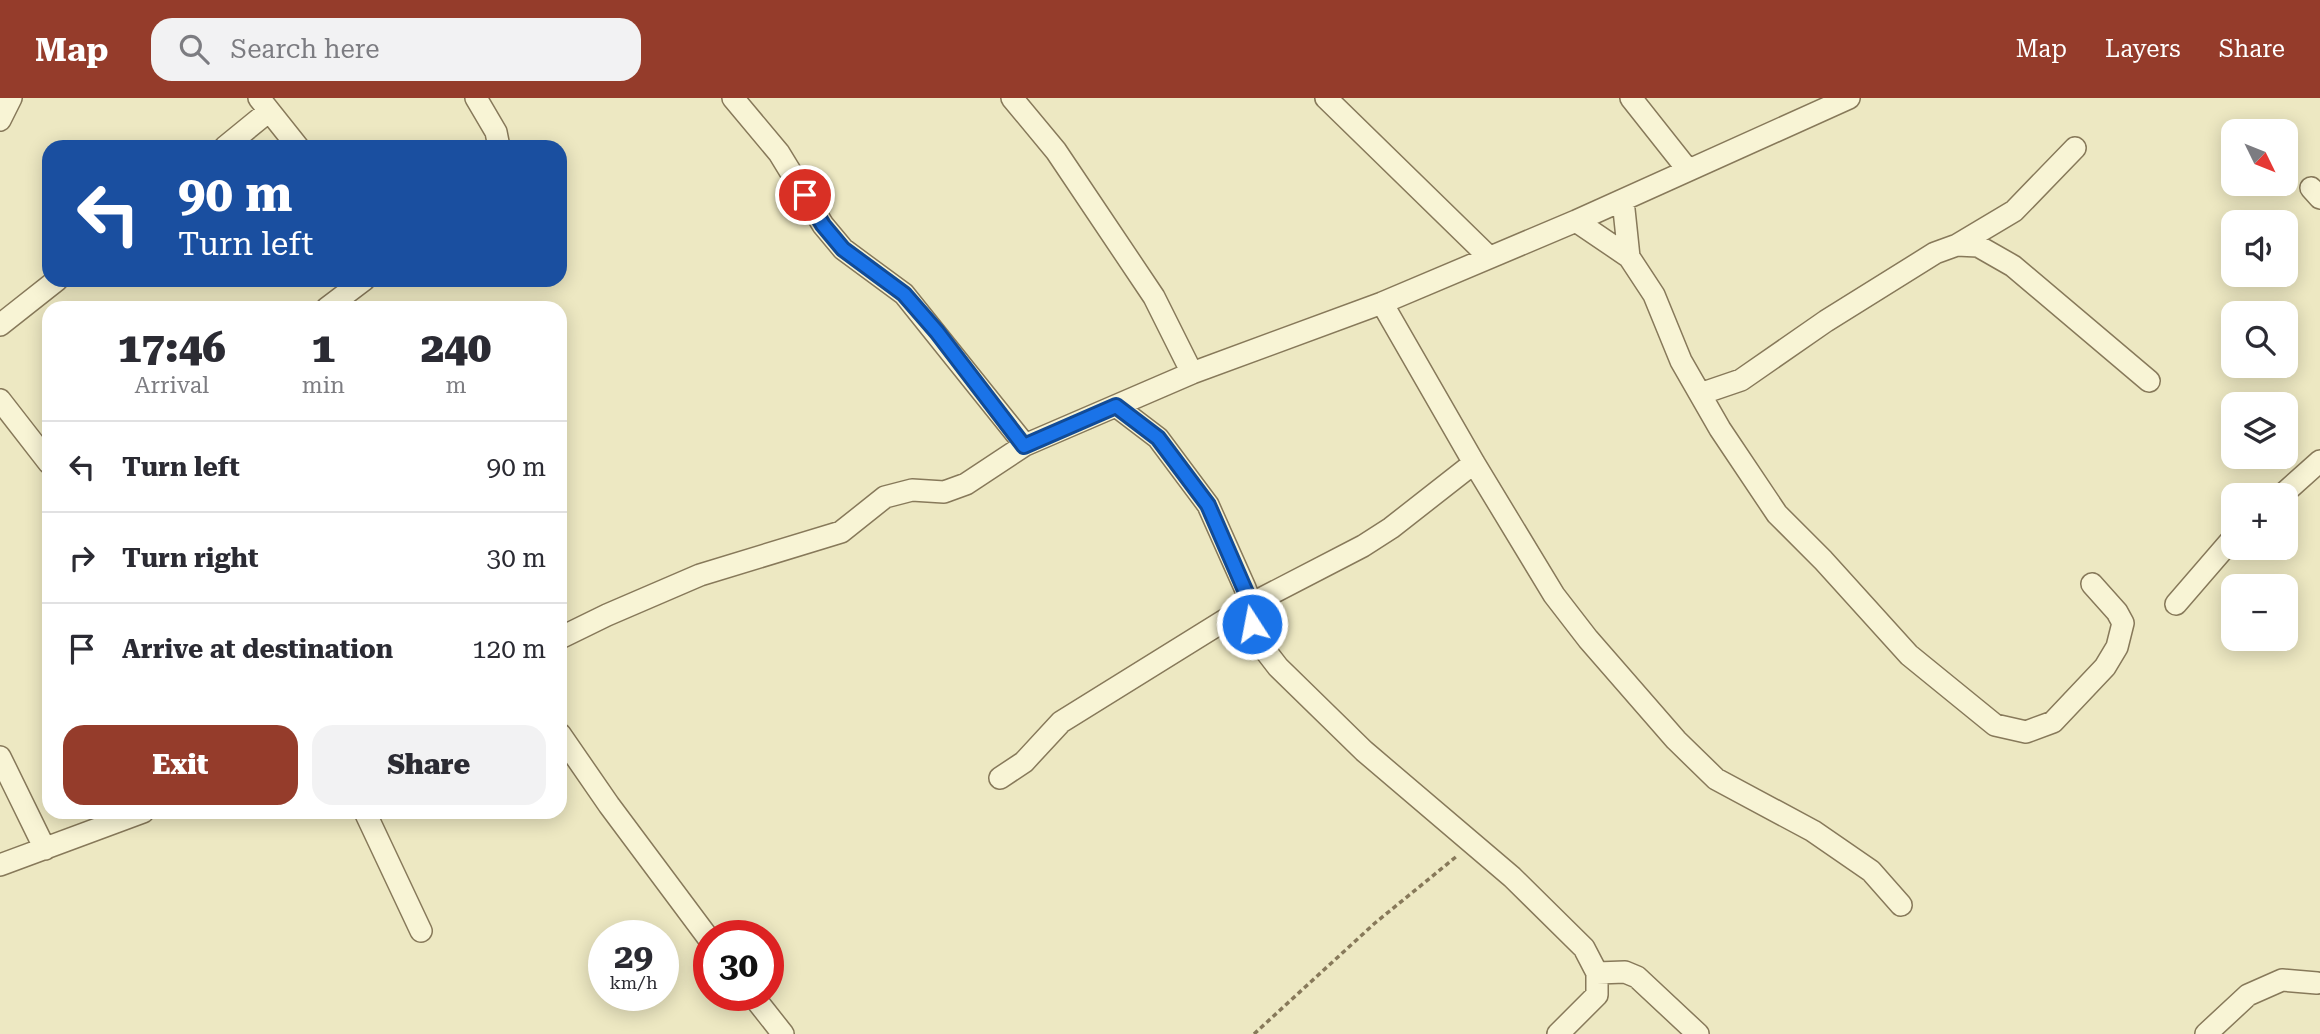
<!DOCTYPE html>
<meta charset="utf-8">
<style>
body{margin:0;font-family:"Roboto Serif",serif;background:#f2f2f3;color:#2b2b33;height:100vh;display:flex;flex-direction:column;font-size:26px;white-space:nowrap}
*{box-sizing:border-box;margin:0}
p{font-size:23px;color:#7c7c81}
.icon{flex:none;width:38px;height:38px;fill:none;stroke:currentColor;stroke-width:2;stroke-linecap:round;stroke-linejoin:round}
.map{position:relative;flex:1;overflow:hidden}
.side{position:absolute;left:42px;top:203px;width:525px;height:518px;display:flex;flex-direction:column;background:#fff;border-radius:21px;box-shadow:0 4px 18px #0003}
.side>*{flex:none}
.hud{position:absolute;left:42px;top:42px;width:525px;height:147px;border-radius:21px;box-shadow:0 4px 18px #0003;background:#1a4fa0;color:#fff;overflow:hidden}
.needle{width:46px;rotate:133deg}
.buttons{position:absolute;left:2221px;top:21px;display:grid;gap:14px}
.buttons a{display:grid;place-items:center;width:77px;height:77px;border-radius:14px;background:#fff;box-shadow:0 4px 18px #0003;font-size:35px}
.speed{position:absolute;left:588px;top:822px;display:flex;gap:14px;font-size:35px;font-weight:700;text-align:center}
.speed>*{display:grid;place-content:center;width:91px;height:91px;border-radius:50%;background:#fff;box-shadow:0 4px 18px #0003;line-height:1}
.speed small{font-size:18px;font-weight:400}
.speed .limit{border:10px solid #d22;background:#fff;color:#111}
.pin{position:absolute;display:grid;place-items:center;width:60px;height:60px;color:#fff;margin:-30px;border:4px solid #fff;border-radius:50%;box-shadow:0 2px 7px #0007}
.me{position:absolute;width:77px;margin:-38px;rotate:349deg;stroke-linejoin:round;filter:drop-shadow(0 0 5px #0008)}
.turn{display:flex;align-items:center;gap:24px;height:147px;padding:0 21px;font-size:32px}
.turn .icon{width:91px;height:91px;stroke-width:2.5}
.turn b{display:block;font-size:49px;line-height:60px}
.eta{display:flex;justify-content:space-evenly;align-items:center;height:119px;text-align:center}
.eta b{font-size:42px;font-weight:800;line-height:49px}
.primary-button{display:flex;gap:14px;margin-top:auto;padding:14px 21px}
.primary-button a{flex:1;height:80px;border-radius:21px;background:#953c2b;color:#fff;font-size:28px;font-weight:800;line-height:80px;text-align:center}
.primary-button a+a{background:#f2f2f3;color:#2b2b33}
ul{padding:0;list-style:none}
li{display:flex;align-items:center;gap:21px;height:91px;padding:0 21px;border-top:2px solid #e1e1e2}
li div{flex:1}
li b{display:block;font-size:26px}
li em{font-style:normal}
header{display:flex;align-items:center;gap:42px;box-sizing:border-box;height:98px;padding:0 35px;background:#953c2b;color:#fff}
header strong{font-size:33px}
nav{display:flex;gap:38px;margin-inline-start:auto;font-size:24px}
.search{width:490px;height:63px;background:#f2f2f3;display:flex;align-items:center;gap:18px;box-sizing:border-box;padding:0 24px;border-radius:21px;color:#7c7c81;font-size:26px}
.map>svg:first-child{display:block}
.lines{fill:none;stroke-linecap:round;stroke-linejoin:round}
.street-casing{stroke:#87795a;stroke-width:24}
.path{stroke:#87795a;stroke-width:3.5;stroke-dasharray:5 3.5;stroke-linecap:butt}
.street{stroke:#f8f4d5;stroke-width:21}
.route-casing{stroke:#114b97;stroke-width:18}
.route{stroke:#1a73e8;stroke-width:12}
</style>
<header>
<strong>Map</strong>
<div class="search"><svg class="icon" aria-label="search" viewBox="0 0 24 24"><circle cx="10" cy="10" r="6"/><path d="M15 15l6 6"/></svg>Search here</div>
<nav><a>Map</a><a>Layers</a><a>Share</a></nav>
</header>
<div class="map">
<svg width="2320" height="936" viewBox="0 0 2320 936">
<rect width="100%" height="100%" fill="#ede8c2"/>
<g class="lines">
<!-- street casing -->
<g class="street-casing">
<path id="street" d="M259,0L298,49
M476,0L496,34L499,49
M733,0L779,55L823,127L843,151L904,196L1025,347
M1012,0L1056,53L1154,199L1192,275
M1326,0L1488,158
M1631,0L1688,72
M0,22L11,0
M225,49L269,13
M2311,90L2320,100
M1623,102L1629,159L1654,197L1681,263L1720,331L1777,416L1823,462L1909,557L1995,627L2026,634L2053,624L2105,569L2117,549L2123,525L2117,514L2092,486
M1576,123L1629,159
M1957,147L2014,113L2075,50
M1382,205L1474,365L1554,497L1588,541L1676,642L1716,681L1813,733L1871,773L1901,807
M327,210L364,182
M0,227L57,182
M1700,296L1741,282L1826,223L1935,155L1957,147L1978,148L2013,168L2149,283
M0,302L49,365
M1116,308L1158,340L1208,407L1245,490L1251,506L1253,526L1261,547L1278,569L1364,653L1512,779L1584,850L1597,875V897L1558,936
M2282,397L2320,363
M2176,506L2233,440
M560,540L607,517L700,477L841,434L885,399L912,392L944,394L966,386L1025,347L1192,275L1382,205L1576,123L1849,0
M560,636L609,707L709,841
M0,659L45,751
M1000,680L1024,664L1061,624L1251,506L1363,448L1391,430L1474,365
M365,714L421,833
M0,767L143,714
M1597,875L1625,874L1637,879L1698,936
M753,898L783,936
M2206,936L2248,897L2282,882L2317,885"/>
</g>
<!-- path -->
<path class="path" d="M1254,936L1375,825L1457,758"/>
<!-- street -->
<use href="#street" class="street"/>
</g>
<g class="lines">
<!-- route casing -->
<g class="route-casing">
<path id="route" d="M805,97L823,127L843,151L904,196L937,234L1024,348L1116,308L1158,340L1208,407L1251,506L1252,526"/>
</g>
<!-- route -->
<use href="#route" class="route"/>
</g>
</svg>
<div class="buttons">
<a><svg class="needle" viewBox="-14 -14 28 28"><path d="M0-13l5 13h-10z" fill="#e53935"/><path d="M0 13l5-13h-10z" fill="#7c7c81"/></svg></a>
<a><svg class="icon" aria-label="sound" viewBox="0 0 24 24"><path d="M4 9h4l5-4v14l-5-4H4zM17 9q2 3 0 6"/></svg></a>
<a><svg class="icon" aria-label="search" viewBox="0 0 24 24"><circle cx="10" cy="10" r="6"/><path d="M15 15l6 6"/></svg></a>
<a><svg class="icon" aria-label="layers" viewBox="0 0 24 24"><path d="M12 4l9 5-9 5-9-5zM3 14l9 5 9-5"/></svg></a>
<a>+</a>
<a>−</a>
</div>
<div class="speed"><div>29<small>km/h</small></div><div class="limit">30</div></div>
<div class="pin" style="left:805px;top:97px;background:#d93025"><svg class="icon" aria-label="arrive" viewBox="0 0 24 24"><path d="M6 21V4h12l-3 4 3 4H6"/></svg></div>
<svg class="me" style="left:1252px;top:526px" viewBox="-20 -20 40 40"><circle r="17" fill="#1a73e8" stroke="#fff" stroke-width="3"/><path d="M0-11L8 9 0 5-8 9z" fill="#fff"/></svg>
<div class="hud">
<div class="turn"><svg class="icon" aria-label="left" viewBox="0 0 24 24"><path d="M17 20v-9H6M10 6l-5 5 5 5"/></svg><div><b>90 m</b>Turn left</div></div>
</div>
<section class="side">
<div class="eta">
<div><b>17:46</b><p>Arrival</p></div>
<div><b>1</b><p>min</p></div>
<div><b>240</b><p>m</p></div>
</div>
<ul>
<li><svg class="icon" aria-label="left" viewBox="0 0 24 24"><path d="M17 20v-9H6M10 6l-5 5 5 5"/></svg><div><b>Turn left</b></div><em>90 m</em></li>
<li><svg class="icon" aria-label="right" viewBox="0 0 24 24"><path d="M7 20v-9h11M14 6l5 5-5 5"/></svg><div><b>Turn right</b></div><em>30 m</em></li>
<li><svg class="icon" aria-label="arrive" viewBox="0 0 24 24"><path d="M6 21V4h12l-3 4 3 4H6"/></svg><div><b>Arrive at destination</b></div><em>120 m</em></li>
</ul>
<div class="primary-button"><a>Exit</a><a>Share</a></div>
</section>
</div>
